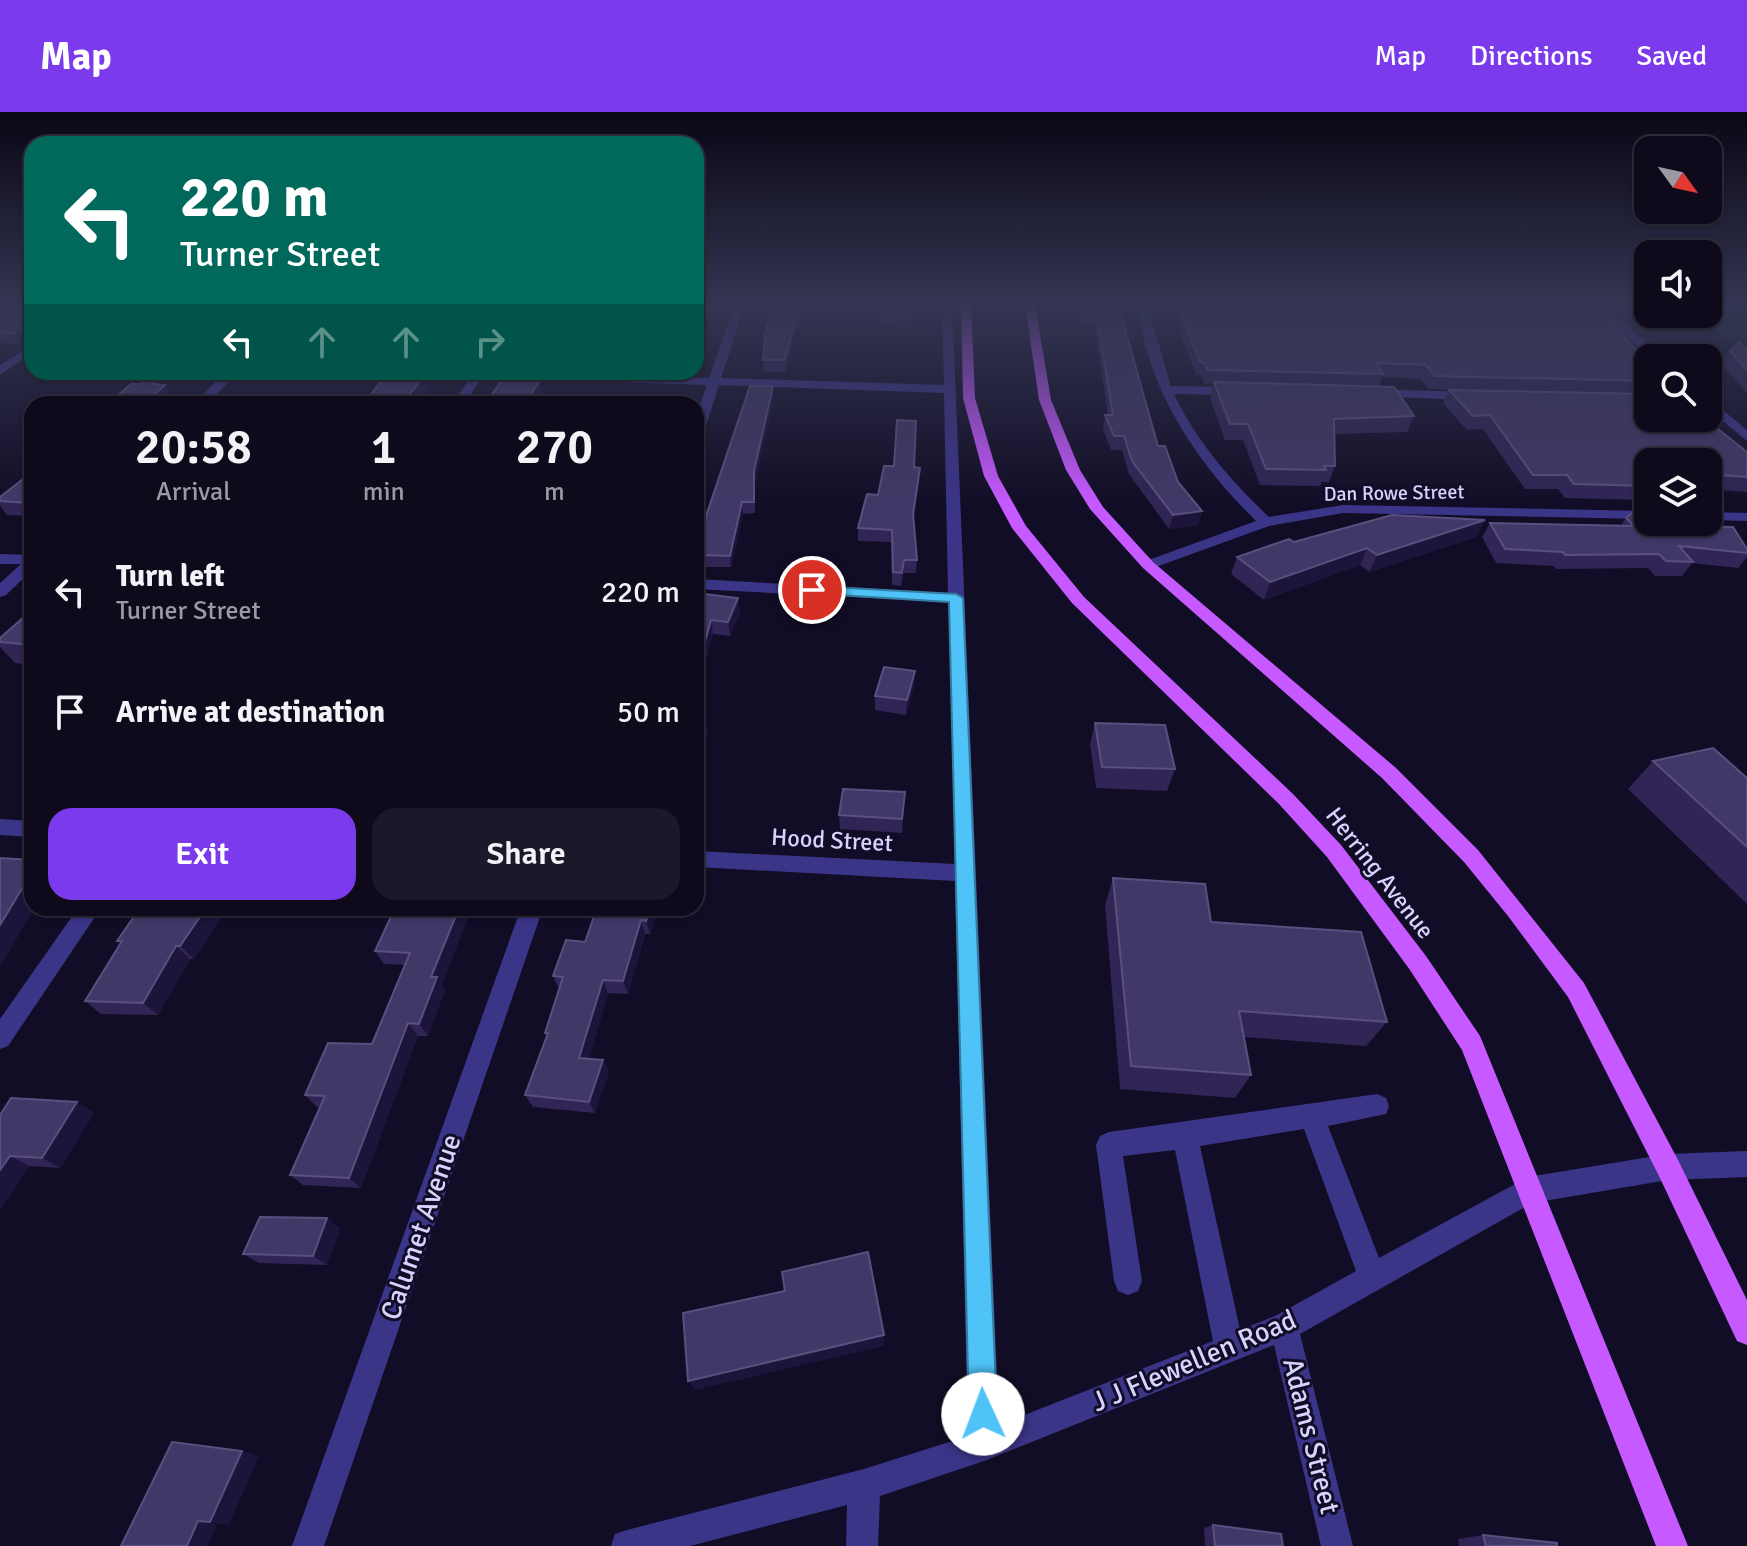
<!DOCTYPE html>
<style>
body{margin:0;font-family:Signika,sans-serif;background:#1c1829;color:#f1f3f6;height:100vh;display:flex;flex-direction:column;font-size:30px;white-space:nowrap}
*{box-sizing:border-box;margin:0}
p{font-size:26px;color:#9b9aa3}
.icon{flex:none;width:44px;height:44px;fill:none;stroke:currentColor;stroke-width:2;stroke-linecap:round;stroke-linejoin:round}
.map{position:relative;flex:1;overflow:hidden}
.details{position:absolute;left:24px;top:284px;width:680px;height:520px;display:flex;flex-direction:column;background:#0e0a1c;border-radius:24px;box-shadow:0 2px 6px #0004,0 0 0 2px #2e2b3b}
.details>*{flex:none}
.guide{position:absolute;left:24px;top:24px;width:680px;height:244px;border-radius:24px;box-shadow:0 2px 6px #0004,0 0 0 2px #2e2b3b;background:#00695c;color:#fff;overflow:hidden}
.needle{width:52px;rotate:123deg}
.buttons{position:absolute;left:1634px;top:24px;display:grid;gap:16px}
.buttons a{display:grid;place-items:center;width:88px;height:88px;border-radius:16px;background:#0e0a1c;box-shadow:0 2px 6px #0004,0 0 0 2px #2e2b3b;font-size:40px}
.pin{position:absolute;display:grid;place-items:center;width:68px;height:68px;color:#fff;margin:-34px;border:4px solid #fff;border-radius:50%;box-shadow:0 2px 8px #0007}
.me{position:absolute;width:88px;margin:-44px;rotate:358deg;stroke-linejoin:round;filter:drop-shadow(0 0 6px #0008)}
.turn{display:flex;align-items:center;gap:28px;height:168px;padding:0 24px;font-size:36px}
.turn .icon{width:104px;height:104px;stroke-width:2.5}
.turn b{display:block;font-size:56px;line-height:68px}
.lanes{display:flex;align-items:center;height:76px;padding:0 24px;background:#0003;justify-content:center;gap:40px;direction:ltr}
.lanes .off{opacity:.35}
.eta{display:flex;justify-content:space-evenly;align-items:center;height:136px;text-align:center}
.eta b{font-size:48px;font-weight:600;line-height:56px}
.action{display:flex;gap:16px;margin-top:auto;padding:16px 24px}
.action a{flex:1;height:92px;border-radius:24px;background:#7c3aed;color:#fff;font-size:32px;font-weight:600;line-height:92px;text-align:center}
.action a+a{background:#1c1829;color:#f1f3f6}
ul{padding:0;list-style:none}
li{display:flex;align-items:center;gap:24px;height:120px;padding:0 24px}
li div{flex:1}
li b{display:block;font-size:30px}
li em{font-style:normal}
header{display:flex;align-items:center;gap:48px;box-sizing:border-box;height:112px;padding:0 40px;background:#7c3aed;color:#fff}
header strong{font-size:38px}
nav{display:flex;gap:44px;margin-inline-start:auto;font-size:28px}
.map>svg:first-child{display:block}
.green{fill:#103030}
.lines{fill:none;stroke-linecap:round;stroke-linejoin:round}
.minor{fill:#3b3588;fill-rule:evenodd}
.major{fill:#c659ff;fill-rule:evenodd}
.wall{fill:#302555}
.shaded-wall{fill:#1c143a}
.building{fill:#423867;stroke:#59507f;stroke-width:2}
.route{fill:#4fc3f7;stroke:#337fa1;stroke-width:2}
.labels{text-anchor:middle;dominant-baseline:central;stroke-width:6;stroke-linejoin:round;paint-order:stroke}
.far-street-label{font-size:20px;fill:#d8d2ff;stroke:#120d26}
.street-label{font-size:24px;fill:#d8d2ff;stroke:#120d26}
.near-street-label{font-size:28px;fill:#d8d2ff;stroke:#120d26}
</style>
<header>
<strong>Map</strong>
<nav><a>Map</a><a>Directions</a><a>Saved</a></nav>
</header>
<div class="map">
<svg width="1747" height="1434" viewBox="0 0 1747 1434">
<rect width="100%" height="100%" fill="#120d26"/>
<!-- green -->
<path class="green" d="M1708,192H1747V243L1693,202H1708Z"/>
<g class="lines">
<!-- minor -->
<path class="minor" d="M735,192H745L721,266L944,273L942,192H952L999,1313L1213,1229L1175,1038L1123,1044L1142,1169L1138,1179L1128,1183L1118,1179L1114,1169L1096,1033L1100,1024L1109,1020L1377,982L1386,986L1389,994L1386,1002L1328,1014L1379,1146L1528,1065L1668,1042L1747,1039V1065L1668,1068L1532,1091L1300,1222L1353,1434H1321L1274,1233L984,1349L880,1384L878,1434H846L847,1393L690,1434H611L615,1422L627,1418L864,1357L968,1324L955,769L696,755V739L955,752L949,490L696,477V467L948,481L944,281L719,273L703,323L696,327V304L707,273L482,266L464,292H452L470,266L404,264L398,260L709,266ZM1304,1017L1356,1159L1275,1204L1240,1218L1200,1034Z
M1137,192L1205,194L1200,197L1148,196L1171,274L1239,275L1245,279L1239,283L1174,282C1197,330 1231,369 1269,405L1343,393L1648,399V407L1343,401L1269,414L1153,456H1143V450L1256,409C1195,349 1148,278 1137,192Z
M1590,192H1602L1664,246H1651L1600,202L1568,201L1563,198L1568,195H1593Z
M32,233V241L0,263V253Z
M226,260H239L206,292H193Z
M1374,277L1470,280L1476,284L1470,288L1370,284L1368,281Z
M1708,286L1747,318V329L1708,297Z
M1708,400L1747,401V409L1708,408Z
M0,442L32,443V458L6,483L0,485V471L21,452H0Z
M0,707L32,709V725L0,723Z
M78,796H101L8,934L0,937V907Z
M521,796H543L324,1434H292Z"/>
<!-- major -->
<path class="major" d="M961,192H971L975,286L998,364L1026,414L1084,485L1293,682L1341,733L1426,844L1480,924L1688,1434H1656L1462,938L1410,858L1327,745L1279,692L1072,491L1012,416L984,364L963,286Z
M1025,192H1035L1051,288L1080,358L1103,395L1153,450L1396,656L1478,738L1584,871L1677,1046L1747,1188V1233L1737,1229L1659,1064L1568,885L1508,804L1464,750L1382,666L1143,456L1090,397L1066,358L1039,288Z"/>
</g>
<!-- wall -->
<path class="wall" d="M775,192H820V200H805L802,213H797L786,260H764L763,248Z
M882,192H918L916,202H912L911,215L880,214Z
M1075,192H1101V201L1158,334L1178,370L1202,399L1198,413L1169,417L1129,362L1122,338H1111L1103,317L1105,303H1108L1094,210H1076Z
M1174,192H1586L1648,251V282L1429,277L1420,267L1382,265L1379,274L1414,304L1407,320L1335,322V354L1329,370H1322L1320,374L1260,373L1243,328H1225L1210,286L1213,272H1204L1201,263H1196L1172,199Z
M0,202L20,233L0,231Z
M1747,237V281L1721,252L1730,239Z
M1449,278L1747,340V380L1708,377V350H1648V384L1645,388L1565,386L1558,377H1525L1483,317L1467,318L1443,291Z
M774,285L755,370V401L743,402L731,455H702L700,443Z
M894,354L920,356L914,408L917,448L916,461H904L901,474L892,473L891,430L858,429V416Z
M32,360V404L7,403L0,394V385Z
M1626,406L1747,437V445L1738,456L1692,451L1682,464H1655L1648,456L1556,457L1554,454L1496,451L1482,425L1490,411L1621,413Z
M1485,408L1476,425L1369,460L1360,453L1264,488L1231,462L1237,445L1294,430Z
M696,481L740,501L730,524L713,522L703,559L696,558Z
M32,498V553L15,551L0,535V526Z
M914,574L906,603L875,598V584Z
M1095,611L1175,657L1167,679L1096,676L1090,632Z
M1653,649L1747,666V792L1628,677Z
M905,680L902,721L840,717L839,703Z
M1113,766L1211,810L1387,910L1366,934L1244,925L1251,963L1235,986L1120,977L1105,793Z
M140,796H237L231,804L223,803L194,847H190L158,903L101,902L85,889L121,832L117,829Z
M395,796L445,878L428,924H418L361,1076L303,1073L290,1063L320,995H317L305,983L372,932L405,853L384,852L375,839Z
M658,796L650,822H645L628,882L608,881L589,947L603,948L609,960L595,1001L533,995L525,983L547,924L545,921L559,876L553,864L585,830Z
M77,990L94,1001L60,1056L29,1054L0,1098V1003Z
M340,1116L327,1153L259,1151L243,1142Z
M1213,1413L1283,1434H1205L1204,1416Z
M1483,1423L1557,1434H1459L1458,1427Z"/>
<!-- shaded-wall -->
<path class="shaded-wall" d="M709,192L711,203L696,238V223Z
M804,192H805V200L802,213L801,202Z
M797,202V213L786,260L785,248Z
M32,211V227L20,233L13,222Z
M424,264L429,277L417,292H402Z
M540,269L543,282L537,292H524Z
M165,273L172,286L166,292H144Z
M773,274L774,285L755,370V401L754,359Z
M920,356L919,368L913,415V402Z
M742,390L743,402L731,455L730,444Z
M1202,399L1198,413L1169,417L1173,403Z
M1485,408L1476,425L1369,460L1377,443Z
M1367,436L1360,453L1264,488L1270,470Z
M904,448V461L901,474L902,461Z
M738,486L740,501L730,524L728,510Z
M711,508L713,522L703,559L701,544Z
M915,559L914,574L906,603L907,588Z
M705,606L708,621L696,662V637Z
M32,760V796H34L5,847L0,854V813Z
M206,796H216L223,803L194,847L180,834Z
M224,796H237L231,804Z
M459,796H472L442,873L445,878L428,924L419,912L431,865Z
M650,796H658L650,822L646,809Z
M641,808L645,822L628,882L623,869Z
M176,834L190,847L158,903L143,891Z
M603,868L608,881L586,958L579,946Z
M408,911L418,924L361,1076L349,1066Z
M603,948L609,960L595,1001L589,990Z
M77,990L94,1001L60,1056L42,1046Z
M10,1044L29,1054L0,1098V1058Z
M327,1106L340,1116L327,1153L313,1144Z
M884,1223V1234L695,1278L688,1269Z
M242,1339L259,1344L229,1413L210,1410Z
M198,1409L217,1412L208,1434H187Z"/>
<!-- building -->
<path class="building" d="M14,192H32V211L13,222L0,220V202Z
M696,192H709L696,223Z
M775,192H804L801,202H797L785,248H763L765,222Z
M882,192H917V193H912L911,206L880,205Z
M1077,192H1101V198L1078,197Z
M1177,192H1586L1596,202H1604L1648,251V256H1640L1648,262V269L1435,264L1426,253L1376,251L1383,262L1208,258L1204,250H1200Z
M1096,200L1121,203L1158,334H1165L1178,370L1202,399L1173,403L1132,349L1124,324H1114L1105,303H1113Z
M1739,230L1747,237V258L1730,239Z
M387,261L424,264L402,292H364Z
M148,265L154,272L165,273L144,292H108L131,272H140Z
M503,267L540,269L524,292H485Z
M1214,270L1394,275L1414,304L1334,307L1335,354H1324L1326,358L1266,357L1248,312H1230Z
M750,274H773L754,359V390H742L730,444L700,443L706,404Z
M1449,278L1648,282V306H1704L1747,340V365L1708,362V350H1648V364H1646L1648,366V374L1574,372L1567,363H1533L1490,303L1473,304Z
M897,308L916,309L914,355L920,356L913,402L917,448H904L902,461L893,460L892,418L858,416L867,382L878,383L884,354H894Z
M32,360V390L30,391L0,389V385Z
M1638,395L1644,396L1648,400V410H1657L1660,414L1733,415L1747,437V441L1679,434L1693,450L1666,449L1659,442L1565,443L1563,440L1505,437L1490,411L1634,414L1626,406Z
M1392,403L1485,408L1377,443L1367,436L1270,470L1237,445L1289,427L1294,430Z
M696,481L738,486L728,510L711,508L701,544H696Z
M32,498V533L0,530V526Z
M884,555L915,559L907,588L875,584Z
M696,606H705L696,637Z
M1095,611L1165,613L1175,657L1102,655Z
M1713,636L1747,666V735L1653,649Z
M843,677L905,680L902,707L839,703Z
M0,746L32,748V760L0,813Z
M1113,766L1205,772L1211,810L1361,820L1387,910L1239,899L1251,963L1131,954Z
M140,796H206L180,834H176L143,891L85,889L122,829H117Z
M395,796H459L431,865H437L419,912L408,911L349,1066L290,1063L325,984L305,983L328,931L372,932L410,841L375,839Z
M597,796H650L646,809L641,808L623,869L603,868L579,946L603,948L589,990L525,983L548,921H545L563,865L553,864L566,828L585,830Z
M11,986L77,990L42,1046L10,1044L0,1058V1003Z
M260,1105L327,1106L313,1144L243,1142Z
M868,1140L884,1223L688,1269L683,1201L785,1179L782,1160Z
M172,1330L242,1339L210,1410L198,1409L187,1434H121Z
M1213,1413L1281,1422L1283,1434H1215Z
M1483,1423L1557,1431V1434H1486Z"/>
<!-- sky -->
<linearGradient id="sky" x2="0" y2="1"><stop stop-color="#0a0715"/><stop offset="0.49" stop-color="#333552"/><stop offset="1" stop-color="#333552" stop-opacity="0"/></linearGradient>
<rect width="1747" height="393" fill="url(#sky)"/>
<!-- route -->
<path class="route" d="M812,474L956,482L963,486L997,1302L993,1312L983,1316L973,1312L969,1302L949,490L807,481L804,478Z"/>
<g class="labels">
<!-- far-street labels -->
<g class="far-street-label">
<text transform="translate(1394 381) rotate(-1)">Dan Rowe Street</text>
</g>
<!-- street labels -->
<g class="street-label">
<text transform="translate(832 728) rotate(3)">Hood Street</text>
<text transform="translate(1380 761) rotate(52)">Herring Avenue</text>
</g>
<!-- near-street labels -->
<g class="near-street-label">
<text transform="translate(421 1115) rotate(-71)">Calumet Avenue</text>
<text transform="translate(1194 1249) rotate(-23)">J J Flewellen Road</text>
<text transform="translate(1311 1324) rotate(76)">Adams Street</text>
</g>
</g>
</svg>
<div class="buttons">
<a><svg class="needle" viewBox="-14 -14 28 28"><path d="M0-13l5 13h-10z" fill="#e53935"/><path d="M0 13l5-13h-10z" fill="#9b9aa3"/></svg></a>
<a><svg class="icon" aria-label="sound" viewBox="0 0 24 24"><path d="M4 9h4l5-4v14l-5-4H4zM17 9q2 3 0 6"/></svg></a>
<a><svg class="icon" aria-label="search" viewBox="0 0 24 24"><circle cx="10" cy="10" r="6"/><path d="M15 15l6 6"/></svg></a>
<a><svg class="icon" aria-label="layers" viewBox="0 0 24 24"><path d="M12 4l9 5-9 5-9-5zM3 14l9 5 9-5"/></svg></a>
</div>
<div class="pin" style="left:812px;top:478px;background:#d93025"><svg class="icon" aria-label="arrive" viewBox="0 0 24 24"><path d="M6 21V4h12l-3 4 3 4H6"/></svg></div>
<svg class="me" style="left:983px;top:1302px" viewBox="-20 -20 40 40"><circle r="19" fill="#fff"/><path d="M0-13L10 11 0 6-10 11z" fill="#4fc3f7"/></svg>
<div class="guide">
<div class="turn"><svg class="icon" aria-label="left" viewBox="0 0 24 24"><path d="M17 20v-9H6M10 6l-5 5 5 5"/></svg><div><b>220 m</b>Turner Street</div></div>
<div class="lanes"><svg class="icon" aria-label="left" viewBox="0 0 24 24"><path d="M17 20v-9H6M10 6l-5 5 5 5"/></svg><svg class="icon off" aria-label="ahead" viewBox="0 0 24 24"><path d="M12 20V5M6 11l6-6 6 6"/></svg><svg class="icon off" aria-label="ahead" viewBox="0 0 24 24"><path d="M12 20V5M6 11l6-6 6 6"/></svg><svg class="icon off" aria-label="right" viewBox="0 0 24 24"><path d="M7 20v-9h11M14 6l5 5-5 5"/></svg></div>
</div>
<section class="details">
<div class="eta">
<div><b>20:58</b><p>Arrival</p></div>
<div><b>1</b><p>min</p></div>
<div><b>270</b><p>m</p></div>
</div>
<ul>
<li><svg class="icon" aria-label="left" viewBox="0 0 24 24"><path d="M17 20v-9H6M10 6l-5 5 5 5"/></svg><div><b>Turn left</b><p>Turner Street</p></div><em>220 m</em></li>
<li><svg class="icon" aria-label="arrive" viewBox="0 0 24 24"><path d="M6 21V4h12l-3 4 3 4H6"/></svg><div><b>Arrive at destination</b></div><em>50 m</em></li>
</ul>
<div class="action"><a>Exit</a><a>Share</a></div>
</section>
</div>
